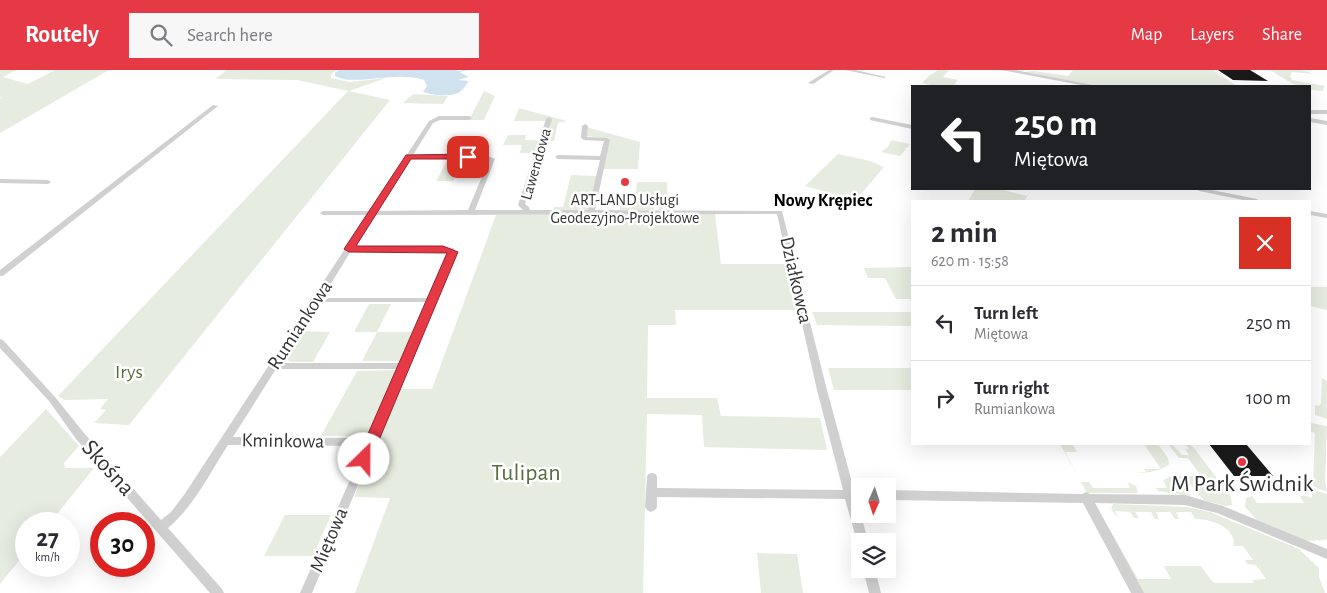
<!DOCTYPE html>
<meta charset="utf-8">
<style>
body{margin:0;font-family:"Alegreya Sans",sans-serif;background:#f7f7f7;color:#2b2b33;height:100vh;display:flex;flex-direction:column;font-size:19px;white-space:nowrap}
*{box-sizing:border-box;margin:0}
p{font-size:16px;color:#7c7c81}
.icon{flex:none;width:28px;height:28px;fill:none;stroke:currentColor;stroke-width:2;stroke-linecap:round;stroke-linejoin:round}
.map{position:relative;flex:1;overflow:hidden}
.panel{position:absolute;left:911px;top:130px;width:400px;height:245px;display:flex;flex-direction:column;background:#fff;border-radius:0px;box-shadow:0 5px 20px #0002}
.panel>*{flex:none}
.top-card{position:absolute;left:911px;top:15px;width:400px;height:105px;border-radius:0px;box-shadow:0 5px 20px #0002;background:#202124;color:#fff;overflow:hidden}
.needle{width:32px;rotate:183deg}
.fabs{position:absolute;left:851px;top:408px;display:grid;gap:10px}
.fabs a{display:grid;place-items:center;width:45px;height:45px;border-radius:0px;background:#fff;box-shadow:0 5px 20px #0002;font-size:25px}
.speed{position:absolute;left:15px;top:442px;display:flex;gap:10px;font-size:25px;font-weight:700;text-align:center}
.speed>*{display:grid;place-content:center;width:65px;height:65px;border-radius:50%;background:#fff;box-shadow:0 5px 20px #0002;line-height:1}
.speed small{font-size:12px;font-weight:400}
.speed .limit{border:8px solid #d22;background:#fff;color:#111}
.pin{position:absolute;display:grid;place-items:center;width:42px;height:42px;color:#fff;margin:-21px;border-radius:10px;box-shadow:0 2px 8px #0006}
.me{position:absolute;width:55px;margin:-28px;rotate:23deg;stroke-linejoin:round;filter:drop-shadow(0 0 4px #0008)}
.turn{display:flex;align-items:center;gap:18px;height:105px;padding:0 20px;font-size:22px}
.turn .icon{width:65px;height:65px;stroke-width:2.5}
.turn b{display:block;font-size:35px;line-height:42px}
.round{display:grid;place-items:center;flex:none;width:52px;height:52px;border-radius:0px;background:#f7f7f7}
.summary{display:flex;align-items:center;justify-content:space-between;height:85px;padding:0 20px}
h1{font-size:30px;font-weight:700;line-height:38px}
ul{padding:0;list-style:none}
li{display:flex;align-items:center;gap:15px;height:75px;padding:0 20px;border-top:1px solid #e1e1e2}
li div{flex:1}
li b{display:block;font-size:19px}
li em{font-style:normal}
header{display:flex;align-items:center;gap:30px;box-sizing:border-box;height:70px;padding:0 25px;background:#e63946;color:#fff}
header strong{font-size:24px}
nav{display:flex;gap:28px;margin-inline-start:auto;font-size:18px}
.search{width:350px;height:45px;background:#f7f7f7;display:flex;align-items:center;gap:12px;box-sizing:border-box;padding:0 18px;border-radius:0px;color:#7c7c81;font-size:19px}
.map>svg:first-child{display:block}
.green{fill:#e6ecdf}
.water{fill:#cfe2ee}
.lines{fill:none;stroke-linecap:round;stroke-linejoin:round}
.stream{stroke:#cfe2ee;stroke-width:1}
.building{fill:#1a1a1a}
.minor{fill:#d0d0d0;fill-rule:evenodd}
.tertiary{fill:#d0d0d0;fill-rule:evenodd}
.route{fill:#e63946;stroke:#96252e}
.poi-dot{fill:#e63946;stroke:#fff;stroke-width:2}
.labels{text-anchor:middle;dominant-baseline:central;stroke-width:5;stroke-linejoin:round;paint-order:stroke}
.far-street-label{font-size:16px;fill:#333;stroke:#fff}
.far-poi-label{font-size:16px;fill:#333;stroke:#fff}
.far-neighbourhood-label{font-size:18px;font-weight:bold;fill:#000;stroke:#fff}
.street-label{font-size:20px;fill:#333;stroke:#fff}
.park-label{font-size:20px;fill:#56703f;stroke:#fff}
.near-street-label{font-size:24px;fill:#333;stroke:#fff}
.near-park-label{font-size:24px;fill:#56703f;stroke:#fff}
.near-poi-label{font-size:24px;fill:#333;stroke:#fff}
</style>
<header>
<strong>Routely</strong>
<div class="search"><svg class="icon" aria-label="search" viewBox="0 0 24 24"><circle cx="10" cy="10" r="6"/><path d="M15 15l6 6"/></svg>Search here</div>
<nav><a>Map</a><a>Layers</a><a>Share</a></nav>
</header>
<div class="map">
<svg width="1327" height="523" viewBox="0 0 1327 523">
<rect width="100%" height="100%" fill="#fff"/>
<!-- green -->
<path class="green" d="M0,0H16L3,7L28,14L55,0H109L0,63V28L2,27H0Z
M227,0H336L331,5V8L350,12L386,8L349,21L390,30L129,355L94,353L106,340L100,339L108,329L65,330L58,326L348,21L297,10L215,9Z
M938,0H949L943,7L958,10L953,16H935L922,13L930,5Z
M1073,0H1213L1237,16H1101L1024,2L1034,1L1068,6Z
M1270,0H1302L1315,4L1292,2L1290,7L1292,8L1291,10L1325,16L1322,21L1310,20V16L1293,14Z
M484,21L495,26L484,50H469Z
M413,24L448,26L443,34L403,33Z
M519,38L567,51L558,53L554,71L543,70L550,51H514Z
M586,57L640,72L638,99H603L608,69L586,66Z
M508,65H526L525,70H541L536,83H520L522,75H503Z
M891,70L910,74L907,78H904L906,79L900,86L881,82L888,77Z
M838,84L870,91L884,97L856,130L805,116Z
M448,89H464L453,111H436Z
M571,105L597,106L590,140H553L554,137H563Z
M637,112H667L668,140H659V137H654V140H620V137H634Z
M975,119H999L1027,126L1031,119L1025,131H968Z
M715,144L721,194H785L795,240H675L676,255H648L647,328H717L721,346L820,348L827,380L704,377L702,345L647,344L643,523H355L390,428L354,427L400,319H432L496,145Z
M912,197V229H896L885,208H868L864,198Z
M1310,217H1327V240L1310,236Z
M369,234H391L377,262H412L399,291H362L377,262H354Z
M812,242H912V256L817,255Z
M303,261L330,262L313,292H290L286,287Z
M828,298H912V320H834Z
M397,300L368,366H321L357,301Z
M1322,308L1327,311V349L1315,345V335L1319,336L1321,333Z
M46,339L79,376L64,393L65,398H94L49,454H26V482L0,514V387Z
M1311,353L1327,356L1325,411L1327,422L1313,416L1315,363L1310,361Z
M1060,374H1124L1073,375L1077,382H1065L1081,412H1089L1093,418H1130L1128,412L1136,416L1138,423H1087Z
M1144,374H1158L1168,388L1169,394L1167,396C1156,402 1148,403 1135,403L1146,402L1144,399H1161Z
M1168,374H1172L1182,385H1189L1185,379H1189L1185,374H1189L1194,378L1231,427L1232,435L1225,436L1204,430L1185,408L1176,409L1181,416H1185L1190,426L1158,421L1156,418H1167L1163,410L1172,406H1201L1188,388H1179Z
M1312,419L1327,424V469L1325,470L1304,471L1258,451L1245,437L1246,428L1252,426L1257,433H1304L1300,427L1303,425L1312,428Z
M1095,434L1138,509H1171L1164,496H1201L1211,510L1215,513H1254L1252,510L1266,509L1256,495L1247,494L1245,490H1253L1243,476H1234C1233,473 1234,471 1233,468C1228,454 1208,449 1195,449L1191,442H1176L1179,449H1175L1170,442H1156L1159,449H1155L1151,442H1135L1139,448H1134L1130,442L1115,441L1118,448L1111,439L1113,434L1187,437L1210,442L1299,479L1319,498V507L1325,523H1143Z
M285,445H331L313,486H264Z
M757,483L797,484L803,523H761Z"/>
<!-- water -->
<path class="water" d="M339,0H456L469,7L458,10L469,11C466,14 464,19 461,21C454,28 431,25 423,22L427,16L424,10C397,0 353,17 335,6V3Z"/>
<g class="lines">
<!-- stream -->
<path class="stream" d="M456,2L467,0"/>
</g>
<!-- building -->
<path class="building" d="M1218,0H1250L1268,11L1233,10Z
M1209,374H1246L1273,406H1234Z"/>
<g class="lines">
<!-- minor -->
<path class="minor" d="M829,0H834L813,14L808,13Z
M845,0H855L886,7L884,8Z
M213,35L218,36L3,206H0V200Z
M439,46H469L472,48L469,50H440L433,53L413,85H486L495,89L475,140H523L518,135L546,49L549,47L552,49L525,134L529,137L530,140H588L600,90L558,89L555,87L558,85L600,86L604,71L584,70L581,68L582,56L585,54L588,56L587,67L607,68L610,70L595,140L782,141L827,320L854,420H860V430L857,429L868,471H860V475H858L845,429L657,427V437L655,440L651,442L647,440L645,437L647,407L648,404L652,403L656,404L657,407V418L843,420L817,320L777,144L375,145L354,177H443L454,178L457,184L312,523H300L365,376L228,375C210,403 194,436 168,458L222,519L224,523H210L76,369L49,331L0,278V269L3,270L55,327L84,363L161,450L171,442L184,425L367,145H323L320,143L323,141H370L429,51ZM410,89H485L489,90L468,140L377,141ZM351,181H443L448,182L449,184L430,228H322ZM319,232H428L401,293H280ZM276,299H398L368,368L233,367Z
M872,47L912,55V59L870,50V48Z
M0,109L48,110L51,112L48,114L0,113Z
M1196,119H1207L1257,129L1260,131H1248L1199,121Z
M1310,141L1327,144V148L1310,145Z
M888,420L1082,424L1086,422L1090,424L1185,425L1223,436L1327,479V489L1217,443L1185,435L1095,433L1144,523H1131L1083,433L888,430Z
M863,499H875L881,523H869Z"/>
<!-- tertiary -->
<path class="tertiary" d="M1001,0H1015L1099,16H1086Z
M1310,40H1327V44H1310Z
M1310,48L1327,51V55L1310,52Z"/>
</g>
<!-- route -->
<path class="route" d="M468,84L472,87L471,89H411L356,176H443L458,182L371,389L369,393L364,394L359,393L357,389L447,183L349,182L344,179L406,85Z"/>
<!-- markers -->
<g class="poi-dot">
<circle cx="625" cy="112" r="5"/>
<circle cx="1242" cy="392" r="5"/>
</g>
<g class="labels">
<!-- far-street labels -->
<g class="far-street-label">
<text transform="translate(536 94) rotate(-74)">Lawendowa</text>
</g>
<!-- far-poi labels -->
<g class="far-poi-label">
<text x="625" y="130">ART-LAND Usługi<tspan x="625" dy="18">Geodezyjno-Projektowe</tspan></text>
</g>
<!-- far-neighbourhood labels -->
<g class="far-neighbourhood-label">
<text x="823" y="131">Nowy Krępiec</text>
</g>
<!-- street labels -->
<g class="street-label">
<text transform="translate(796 210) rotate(77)">Działkowca</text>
<text transform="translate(300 255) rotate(-57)">Rumiankowa</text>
<text transform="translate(283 371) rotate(1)">Kminkowa</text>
<text transform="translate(329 470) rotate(-67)">Miętowa</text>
</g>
<!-- park labels -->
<g class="park-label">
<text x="129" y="302">Irys</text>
</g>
<!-- near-street labels -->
<g class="near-street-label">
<text transform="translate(108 398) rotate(48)">Skośna</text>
</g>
<!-- near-park labels -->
<g class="near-park-label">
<text x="526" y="403">Tulipan</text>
</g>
<!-- near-poi labels -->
<g class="near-poi-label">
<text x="1242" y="414">M Park Świdnik</text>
</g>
</g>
</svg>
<div class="fabs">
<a><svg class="needle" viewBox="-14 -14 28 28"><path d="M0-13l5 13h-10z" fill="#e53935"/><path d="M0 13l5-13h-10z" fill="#7c7c81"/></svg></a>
<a><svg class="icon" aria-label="layers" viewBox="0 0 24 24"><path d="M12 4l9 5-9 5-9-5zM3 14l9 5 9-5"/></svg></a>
</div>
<div class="speed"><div>27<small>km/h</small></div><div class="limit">30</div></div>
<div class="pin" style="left:468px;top:87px;background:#d93025"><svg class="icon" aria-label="arrive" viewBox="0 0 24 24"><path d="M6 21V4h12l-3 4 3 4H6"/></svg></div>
<svg class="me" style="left:364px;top:389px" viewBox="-20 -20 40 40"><circle r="19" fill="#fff"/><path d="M0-13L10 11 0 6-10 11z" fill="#e63946"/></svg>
<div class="top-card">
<div class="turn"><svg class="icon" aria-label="left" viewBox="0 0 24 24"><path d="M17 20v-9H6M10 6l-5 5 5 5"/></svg><div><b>250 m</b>Miętowa</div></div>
</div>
<section class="panel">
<div class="summary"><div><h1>2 min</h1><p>620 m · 15:58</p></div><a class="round" style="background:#d93025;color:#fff"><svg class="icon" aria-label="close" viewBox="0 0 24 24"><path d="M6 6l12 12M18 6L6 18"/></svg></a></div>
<ul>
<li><svg class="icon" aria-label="left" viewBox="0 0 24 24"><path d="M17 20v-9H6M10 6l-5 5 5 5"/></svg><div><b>Turn left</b><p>Miętowa</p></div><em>250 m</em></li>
<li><svg class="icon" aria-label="right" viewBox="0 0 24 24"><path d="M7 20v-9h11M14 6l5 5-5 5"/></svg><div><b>Turn right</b><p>Rumiankowa</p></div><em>100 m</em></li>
</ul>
</section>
</div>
